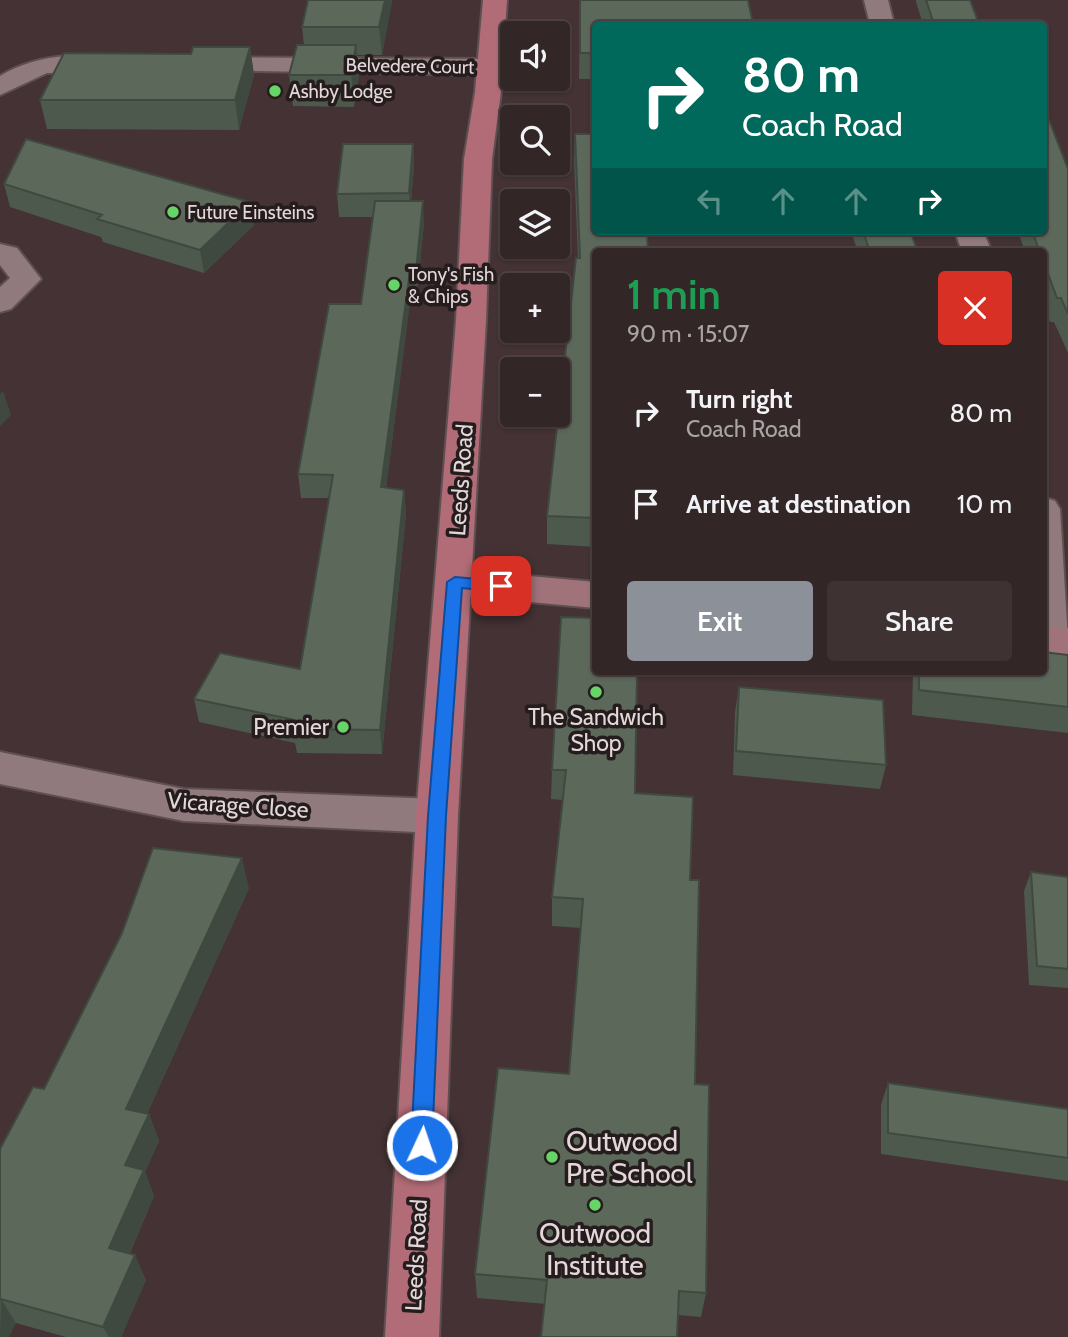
<!DOCTYPE html>
<meta charset="utf-8">
<style>
body{margin:0;font-family:Cabin,sans-serif;background:#3e3233;color:#f1f3f6;height:100vh;display:flex;flex-direction:column;font-size:26px;white-space:nowrap}
*{box-sizing:border-box;margin:0}
p{font-size:23px;color:#a9a5a7}
.icon{flex:none;width:38px;height:38px;fill:none;stroke:currentColor;stroke-width:2;stroke-linecap:round;stroke-linejoin:round}
.map{position:relative;flex:1;overflow:hidden}
.panel{position:absolute;left:592px;top:248px;width:455px;height:427px;display:flex;flex-direction:column;background:#332627;border-radius:7px;box-shadow:0 2px 5px #0004,0 0 0 2px #4e4344}
.panel>*{flex:none}
.guide{position:absolute;left:592px;top:21px;width:455px;height:214px;border-radius:7px;box-shadow:0 2px 5px #0004,0 0 0 2px #4e4344;background:#00695c;color:#fff;overflow:hidden}
.tools{position:absolute;left:500px;top:21px;display:grid;gap:14px}
.tools a{display:grid;place-items:center;width:70px;height:70px;border-radius:7px;background:#332627;box-shadow:0 2px 5px #0004,0 0 0 2px #4e4344;font-size:35px}
.pin{position:absolute;display:grid;place-items:center;width:60px;height:60px;color:#fff;margin:-30px;border-radius:14px;box-shadow:0 4px 10px #0006}
.me{position:absolute;width:77px;margin:-38px;rotate:3deg;stroke-linejoin:round;filter:drop-shadow(0 0 5px #0008)}
.turn{display:flex;align-items:center;gap:24px;height:147px;padding:0 35px;font-size:32px}
.turn .icon{width:91px;height:91px;stroke-width:2.5}
.turn b{display:block;font-size:49px;line-height:60px}
.lanes{display:flex;align-items:center;height:66px;padding:0 35px;background:#0003;justify-content:center;gap:35px;direction:ltr}
.lanes .off{opacity:.35}
.round{display:grid;place-items:center;flex:none;width:74px;height:74px;border-radius:7px;background:#3e3233}
.overview{display:flex;align-items:center;justify-content:space-between;height:119px;padding:0 35px}
h1{font-size:42px;font-weight:600;line-height:52px;color:#1e9e55}
.primary-button{display:flex;gap:14px;margin-top:auto;padding:14px 35px}
.primary-button a{flex:1;height:80px;border-radius:7px;background:#8c9099;color:#fff;font-size:28px;font-weight:600;line-height:80px;text-align:center}
.primary-button a+a{background:#3e3233;color:#f1f3f6}
ul{padding:0;list-style:none}
li{display:flex;align-items:center;gap:21px;height:91px;padding:0 35px}
li div{flex:1}
li b{display:block;font-size:26px}
li em{font-style:normal}
.map>svg:first-child{display:block}
.lines{fill:none;stroke-linecap:round;stroke-linejoin:round}
.street-casing{stroke:#5e4f51;stroke-width:4}
.secondary-casing{stroke:#5e4f51;stroke-width:4}
.primary-casing{stroke:#5e4f51;stroke-width:4}
.street{fill:#907a7d;fill-rule:evenodd}
.secondary{fill:#a0737a;fill-rule:evenodd}
.primary{fill:#b16c77;fill-rule:evenodd}
.wall{fill:#4e594d}
.shaded-wall{fill:#40493f}
.building{fill:#5b685a;stroke:#40493f;stroke-width:2}
.route{fill:#1a73e8;stroke:#114b97;stroke-width:2}
.poi-dot{fill:#66d467;stroke:#251c1d;stroke-width:2.5}
.labels{text-anchor:middle;dominant-baseline:central;stroke-width:7;stroke-linejoin:round;paint-order:stroke}
.far-street-label{font-size:19px;fill:#e4d7d9;stroke:#251c1d}
.far-poi-label{font-size:19px;fill:#e4d7d9;stroke:#251c1d;text-anchor:start}
.street-label{font-size:23px;fill:#e4d7d9;stroke:#251c1d}
.poi-label{font-size:23px;fill:#e4d7d9;stroke:#251c1d}
.near-poi-label{font-size:28px;fill:#e4d7d9;stroke:#251c1d;text-anchor:start}
</style>
<div class="map">
<svg width="1068" height="1337" viewBox="0 0 1068 1337">
<rect width="100%" height="100%" fill="#443234"/>
<g class="lines">
<!-- street casing -->
<g class="street-casing">
<path id="street" d="M864,0H888L894,24H870Z
M65,56L120,59L124,64L120,69L111,72L47,73L0,95V76C20,64 42,58 65,56Z
M199,57L490,59L499,62L503,67L499,72L490,75L190,70L186,65L190,60Z
M955,231H983L992,252H962Z
M0,244L17,248L41,279L11,309L0,312V287L10,278L0,265Z
M1043,497L1055,501L1060,509L1068,640L1062,650L1049,654L1043,652Z
M0,752L184,789L437,799L452,804L458,816L452,828L437,833L184,821L0,784Z"/>
</g>
<!-- secondary casing -->
<g class="secondary-casing">
<path id="secondary" d="M455,569L595,582V608L455,595L442,591L437,582L442,573Z
M1043,625L1068,628V656L1043,653Z"/>
</g>
<!-- primary casing -->
<g class="primary-casing">
<path id="primary" d="M483,0H507L501,92L492,159L486,320L458,816L439,1337H385L416,816L456,320L464,159L475,92Z"/>
</g>
<!-- street -->
<use href="#street" class="street"/>
<!-- secondary -->
<use href="#secondary" class="secondary"/>
<!-- primary -->
<use href="#primary" class="primary"/>
</g>
<!-- wall -->
<path class="wall" d="M308,0H392L382,55H357L359,76L354,107L293,106L289,75L304,45L302,27Z
M580,0L595,24V79H579Z
M916,0H970L979,24H923L916,2Z
M250,47L254,75L239,130L47,129L40,100Z
M575,134L595,231H745V234H647L595,252V547L547,544V516L578,258L574,161Z
M413,144L414,167L411,201L424,223L417,294H411L386,488L404,490L406,514L382,754L297,753L295,743L199,722L194,699L300,669L329,498H301L298,474L361,304L373,217H339L337,194Z
M1068,169V353L1054,322H1050L1043,302V252H1025L1018,231H1043Z
M4,184L254,225L204,273L103,242L101,237L10,207Z
M851,231H910L918,252H858Z
M561,617L635,793L690,880L695,1084L706,1293L701,1317L477,1298L475,1274L569,1074L581,928L552,926V897L563,800L551,799L552,770Z
M1068,655V733L912,715L913,672H1043Z
M739,687L886,765L880,789L733,775L735,712Z
M1031,872L1068,877V988L1029,985L1024,891Z
M249,888L147,1114H149L159,1141L145,1172L154,1196L130,1253L146,1280L121,1337H66L16,1323L0,1337V1149L44,1089Z
M888,1083L1068,1109V1181L881,1154V1105Z"/>
<!-- shaded-wall -->
<path class="shaded-wall" d="M385,0H392V3L382,55L379,27Z
M356,45L359,76L354,107L351,75Z
M250,47L254,75L239,130L235,100Z
M413,144L414,167L410,216L409,193Z
M423,201L424,223L417,294L416,271Z
M250,202L254,225L204,273L200,250Z
M410,271L411,294L383,511L381,487Z
M3,391L11,415L0,426V394Z
M404,490L406,514L382,754L380,730Z
M242,858L249,888L137,1136L126,1109Z
M149,1114L159,1141L145,1172L154,1196L121,1273L109,1248L125,1165Z
M135,1255L146,1280L121,1337H109L103,1327Z
M1,1299L16,1323L9,1337H0Z"/>
<!-- building -->
<path class="building" d="M308,0H385L379,27H302Z
M580,0H748L753,24H595V53H580Z
M926,0H970L979,24H934Z
M297,45H356L351,75H289Z
M193,47H250L235,100H40L64,53L191,54Z
M1043,120H1049L1068,169V314L1061,298H1057L1043,260V252H1040L1032,231H1043Z
M575,134H595V231H647L648,252H595V518L547,516L576,258H580Z
M26,139L250,202L200,250L97,219L102,215L4,184Z
M343,144H413L409,193L337,194Z
M375,201H423L416,271H410L381,487L404,490L380,730L293,729L295,720L194,699L220,653L300,669L333,475L298,474L329,304H361Z
M863,231H910L918,252H870Z
M561,617L595,618V672H637L635,793L693,797L690,880H699L695,1084L709,1085L706,1293L679,1291L677,1337H541L547,1280L475,1274L498,1068L569,1074L583,899L552,897L566,770H552Z
M1043,652L1068,655V707L919,690V672H1043Z
M739,687L883,700L886,765L736,751Z
M153,848L242,858L126,1109L149,1114L125,1165L144,1170L109,1248L135,1255L103,1327L1,1299L0,1300V1149L33,1087L44,1089L122,933Z
M1031,872L1068,877V969L1037,966Z
M888,1083L1068,1109V1158L888,1133Z"/>
<!-- route -->
<path class="route" d="M455,577L501,581L509,586L501,592L462,588L446,816L432,1145L429,1152L422,1155L414,1152L411,1145L428,816L447,582Z"/>
<!-- markers -->
<g class="poi-dot">
<circle cx="275" cy="91" r="7"/>
<circle cx="173" cy="212" r="7"/>
<circle cx="394" cy="285" r="7"/>
<circle cx="596" cy="692" r="7"/>
<circle cx="343" cy="727" r="7"/>
<circle cx="552" cy="1157" r="7"/>
<circle cx="595" cy="1205" r="7"/>
</g>
<g class="labels">
<!-- far-street labels -->
<g class="far-street-label">
<text transform="translate(410 66) rotate(1)">Belvedere Court</text>
</g>
<!-- far-poi labels -->
<g class="far-poi-label">
<text x="289" y="91">Ashby Lodge</text>
<text x="187" y="212">Future Einsteins</text>
<text x="408" y="274">Tony's Fish<tspan x="408" dy="22">&amp; Chips</tspan></text>
</g>
<!-- street labels -->
<g class="street-label">
<text transform="translate(461 480) rotate(-86)">Leeds Road</text>
<text transform="translate(238 805) rotate(4)">Vicarage Close</text>
<text transform="translate(416 1255) rotate(-87)">Leeds Road</text>
</g>
<!-- poi labels -->
<g class="poi-label">
<text x="596" y="717">The Sandwich<tspan x="596" dy="26">Shop</tspan></text>
<text x="329" y="727" text-anchor="end">Premier</text>
</g>
<!-- near-poi labels -->
<g class="near-poi-label">
<text x="566" y="1141">Outwood<tspan x="566" dy="32">Pre School</tspan></text>
<text x="595" y="1233" text-anchor="middle">Outwood<tspan x="595" dy="32">Institute</tspan></text>
</g>
</g>
</svg>
<div class="tools">
<a><svg class="icon" aria-label="sound" viewBox="0 0 24 24"><path d="M4 9h4l5-4v14l-5-4H4zM17 9q2 3 0 6"/></svg></a>
<a><svg class="icon" aria-label="search" viewBox="0 0 24 24"><circle cx="10" cy="10" r="6"/><path d="M15 15l6 6"/></svg></a>
<a><svg class="icon" aria-label="layers" viewBox="0 0 24 24"><path d="M12 4l9 5-9 5-9-5zM3 14l9 5 9-5"/></svg></a>
<a>+</a>
<a>−</a>
</div>
<div class="pin" style="left:501px;top:586px;background:#d93025"><svg class="icon" aria-label="arrive" viewBox="0 0 24 24"><path d="M6 21V4h12l-3 4 3 4H6"/></svg></div>
<svg class="me" style="left:422px;top:1145px" viewBox="-20 -20 40 40"><circle r="17" fill="#1a73e8" stroke="#fff" stroke-width="3"/><path d="M0-11L8 9 0 5-8 9z" fill="#fff"/></svg>
<div class="guide">
<div class="turn"><svg class="icon" aria-label="right" viewBox="0 0 24 24"><path d="M7 20v-9h11M14 6l5 5-5 5"/></svg><div><b>80 m</b>Coach Road</div></div>
<div class="lanes"><svg class="icon off" aria-label="left" viewBox="0 0 24 24"><path d="M17 20v-9H6M10 6l-5 5 5 5"/></svg><svg class="icon off" aria-label="ahead" viewBox="0 0 24 24"><path d="M12 20V5M6 11l6-6 6 6"/></svg><svg class="icon off" aria-label="ahead" viewBox="0 0 24 24"><path d="M12 20V5M6 11l6-6 6 6"/></svg><svg class="icon" aria-label="right" viewBox="0 0 24 24"><path d="M7 20v-9h11M14 6l5 5-5 5"/></svg></div>
</div>
<section class="panel">
<div class="overview"><div><h1>1 min</h1><p>90 m · 15:07</p></div><a class="round" style="background:#d93025;color:#fff"><svg class="icon" aria-label="close" viewBox="0 0 24 24"><path d="M6 6l12 12M18 6L6 18"/></svg></a></div>
<ul>
<li><svg class="icon" aria-label="right" viewBox="0 0 24 24"><path d="M7 20v-9h11M14 6l5 5-5 5"/></svg><div><b>Turn right</b><p>Coach Road</p></div><em>80 m</em></li>
<li><svg class="icon" aria-label="arrive" viewBox="0 0 24 24"><path d="M6 21V4h12l-3 4 3 4H6"/></svg><div><b>Arrive at destination</b></div><em>10 m</em></li>
</ul>
<div class="primary-button"><a>Exit</a><a>Share</a></div>
</section>
</div>
